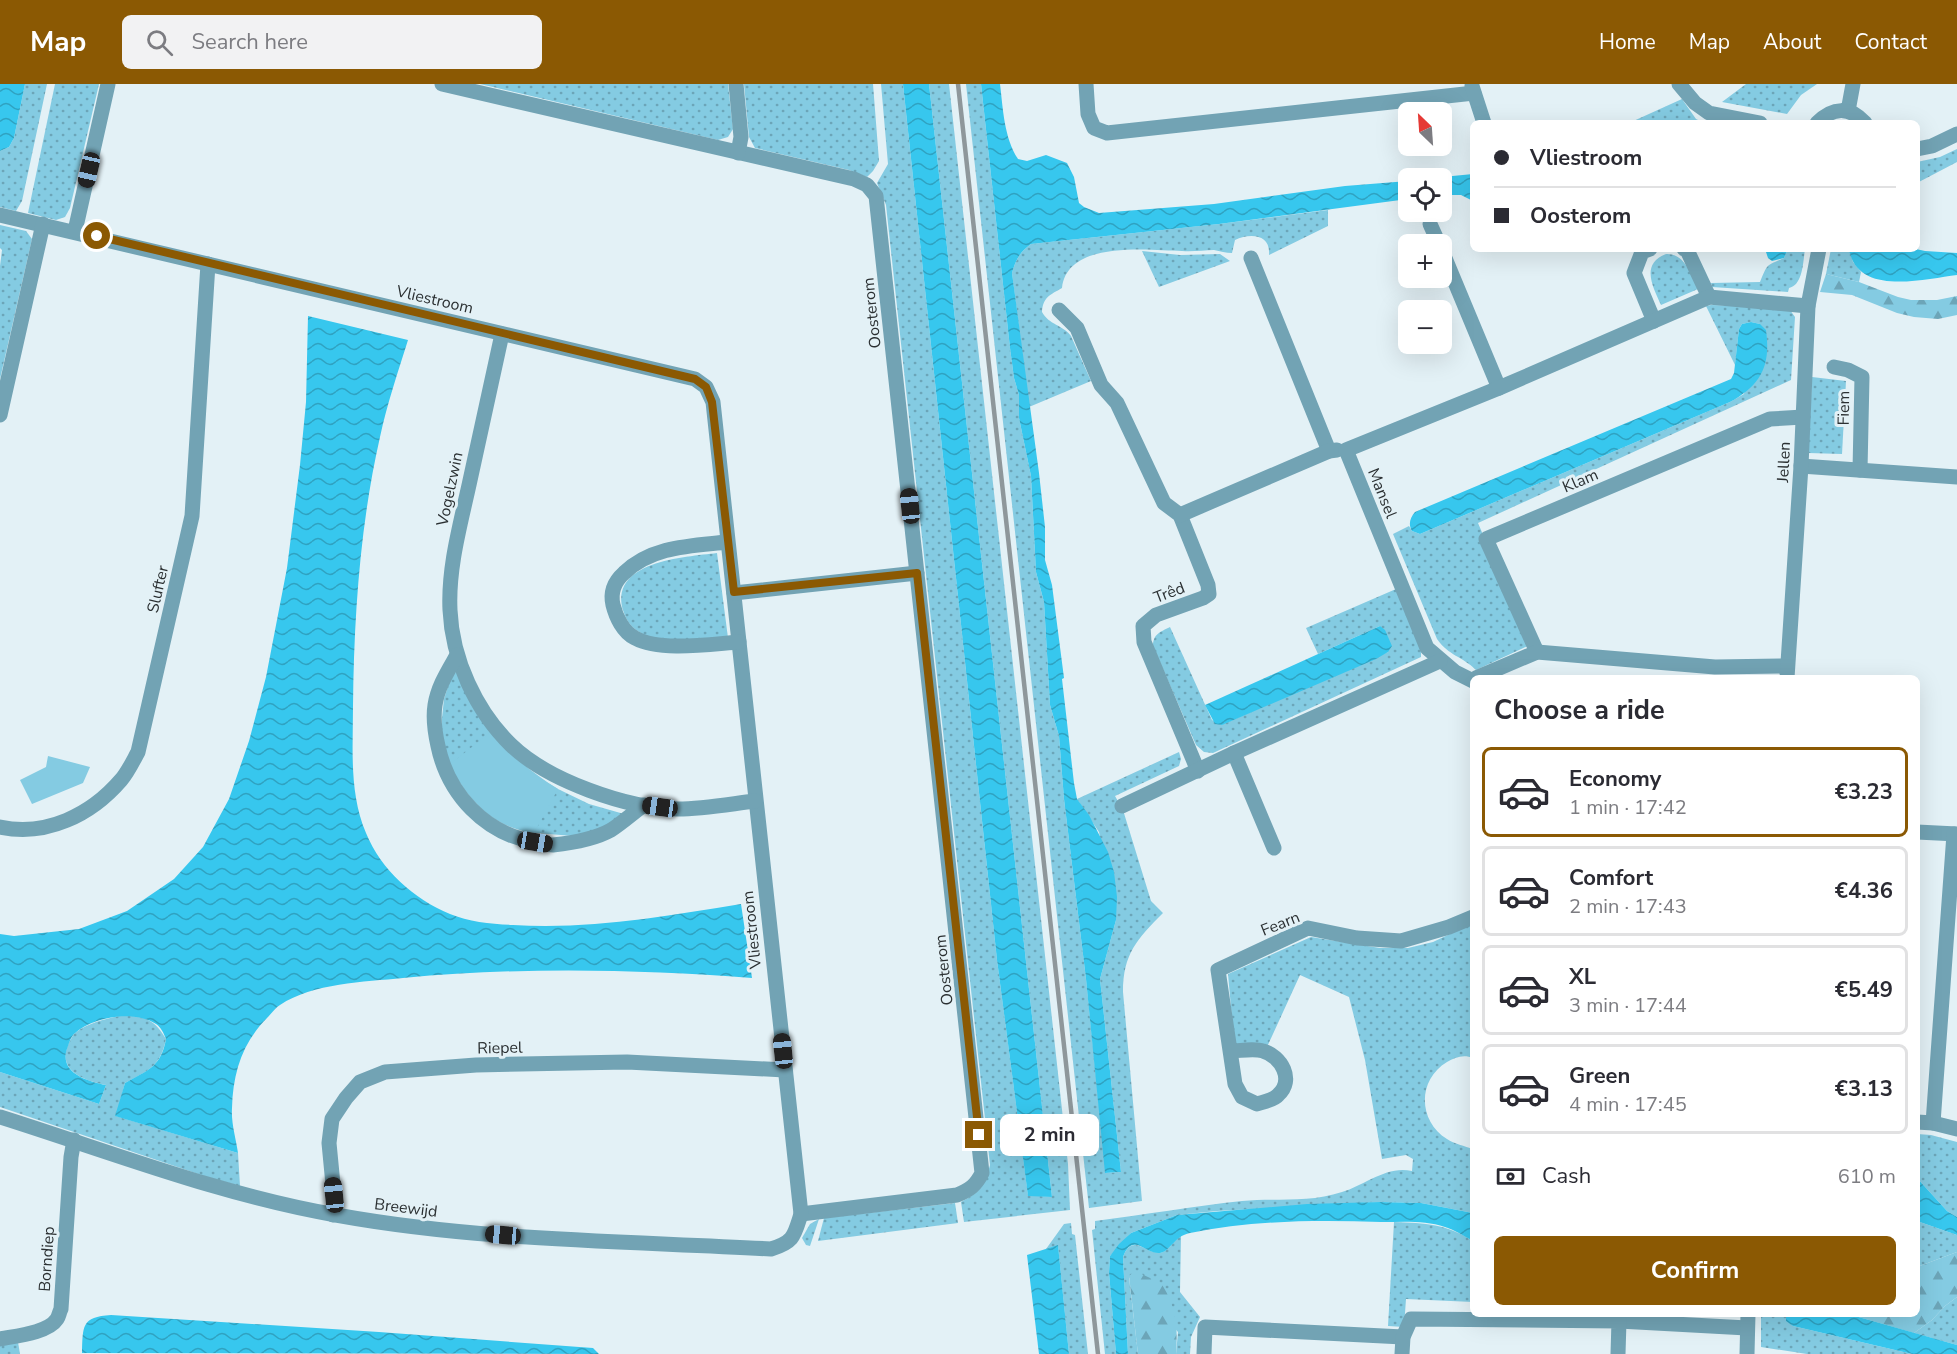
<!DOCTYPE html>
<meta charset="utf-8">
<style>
body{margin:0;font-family:"Nunito Sans",sans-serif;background:#f2f2f3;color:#2b2b33;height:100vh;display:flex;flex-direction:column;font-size:22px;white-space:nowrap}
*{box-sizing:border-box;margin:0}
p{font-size:20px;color:#7c7c81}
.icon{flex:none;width:33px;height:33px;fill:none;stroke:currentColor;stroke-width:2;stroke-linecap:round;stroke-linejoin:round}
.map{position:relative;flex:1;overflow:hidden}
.drawer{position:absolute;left:1470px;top:591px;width:450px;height:642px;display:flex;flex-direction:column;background:#fff;border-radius:9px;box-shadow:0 6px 24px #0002}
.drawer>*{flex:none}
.top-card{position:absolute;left:1470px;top:36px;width:450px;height:132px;border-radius:9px;box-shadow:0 6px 24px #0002;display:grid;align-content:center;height:132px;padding:0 24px;background:#fff}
.needle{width:39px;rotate:335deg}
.tools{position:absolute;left:1398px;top:18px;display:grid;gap:12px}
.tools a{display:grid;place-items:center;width:54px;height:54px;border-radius:9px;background:#fff;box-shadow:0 6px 24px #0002;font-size:30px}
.end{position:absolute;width:27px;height:27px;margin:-14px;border:8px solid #8b5903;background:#fff;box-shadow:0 0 0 3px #fff}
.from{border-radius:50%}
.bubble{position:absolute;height:42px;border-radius:9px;background:#fff;box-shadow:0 6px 24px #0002;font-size:20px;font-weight:700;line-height:42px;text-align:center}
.car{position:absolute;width:18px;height:36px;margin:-18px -9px;border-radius:8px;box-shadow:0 0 4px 2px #0007;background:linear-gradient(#222 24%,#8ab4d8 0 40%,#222 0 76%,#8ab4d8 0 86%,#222 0)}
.top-card b{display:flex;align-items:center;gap:21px;height:57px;font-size:22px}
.top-card b+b{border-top:2px solid #e1e1e2}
.top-card i{width:15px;height:15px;background:#2b2b33}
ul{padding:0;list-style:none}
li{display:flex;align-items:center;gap:18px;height:90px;margin:0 12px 9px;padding:0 12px;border:3px solid #e1e1e2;border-radius:9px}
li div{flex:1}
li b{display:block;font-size:22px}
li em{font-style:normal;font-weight:700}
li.current{border-color:#8b5903}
li>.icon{width:54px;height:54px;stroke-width:1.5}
h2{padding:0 24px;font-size:27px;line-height:72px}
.pay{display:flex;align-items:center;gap:15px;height:66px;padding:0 24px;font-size:22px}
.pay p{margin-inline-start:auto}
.primary-button{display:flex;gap:12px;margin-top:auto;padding:12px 24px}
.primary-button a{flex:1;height:69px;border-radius:9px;background:#8b5903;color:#fff;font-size:24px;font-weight:700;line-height:69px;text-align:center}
header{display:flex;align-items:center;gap:36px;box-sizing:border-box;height:84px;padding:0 30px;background:#8b5903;color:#fff}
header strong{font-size:28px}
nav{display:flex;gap:33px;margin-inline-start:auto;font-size:21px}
.search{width:420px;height:54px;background:#f2f2f3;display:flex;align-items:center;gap:15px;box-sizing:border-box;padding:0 21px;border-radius:9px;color:#7c7c81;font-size:22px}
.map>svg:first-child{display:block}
.grass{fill:url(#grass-dots)}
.forest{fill:url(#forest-firs)}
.park{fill:#84cbe2}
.water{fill:url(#water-waves)}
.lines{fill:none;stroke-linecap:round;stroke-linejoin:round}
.minor{stroke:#72a3b4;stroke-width:15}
.rail{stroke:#8e979b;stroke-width:4.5}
.route{stroke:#8b5903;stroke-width:8}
.labels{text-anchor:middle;stroke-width:6;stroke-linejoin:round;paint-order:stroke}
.street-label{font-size:16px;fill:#2b3032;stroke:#e3f1f6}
</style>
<header>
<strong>Map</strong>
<div class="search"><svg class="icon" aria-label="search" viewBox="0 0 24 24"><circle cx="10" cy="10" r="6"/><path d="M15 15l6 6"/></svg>Search here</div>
<nav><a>Home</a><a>Map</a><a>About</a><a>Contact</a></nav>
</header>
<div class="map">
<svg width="1957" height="1270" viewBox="0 0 1957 1270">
<defs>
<pattern id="grass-dots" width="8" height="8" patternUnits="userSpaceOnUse" patternTransform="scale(1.5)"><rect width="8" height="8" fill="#84cbe2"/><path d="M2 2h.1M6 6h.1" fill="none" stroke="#6ca5b8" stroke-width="1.8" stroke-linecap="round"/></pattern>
<pattern id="forest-firs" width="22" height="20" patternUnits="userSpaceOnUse" patternTransform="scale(1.5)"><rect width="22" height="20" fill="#84cbe2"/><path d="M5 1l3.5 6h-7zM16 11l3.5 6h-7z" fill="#6ca5b8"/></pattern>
<pattern id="water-waves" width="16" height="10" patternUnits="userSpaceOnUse" patternTransform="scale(1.5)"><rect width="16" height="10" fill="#37c7ee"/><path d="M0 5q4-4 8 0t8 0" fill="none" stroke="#2fa2c1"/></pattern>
</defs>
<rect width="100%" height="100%" fill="#e3f1f6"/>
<!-- grass -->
<g class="grass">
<polygon points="25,0 47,0 22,117 16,127 0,123 0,67 9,63 14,54"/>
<polygon points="55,0 99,0 70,124 65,133 56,136 28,129"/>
<polygon points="480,0 728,0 733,45 728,53 718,56"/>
<polygon points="744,0 873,0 879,77 873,87 867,93 849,86 755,64 749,53"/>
<path d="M881,0H903L997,876L1028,1111L1052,1113L929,0H949L1068,1080L1070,1126L964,1138L961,1118C981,1107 984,1103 990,1081L886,121L877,99L888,80Z"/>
<path d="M966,0H981L1010,264L1014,294L1019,311V334L1031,392L1036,488L1044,518L1050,621L1059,652L1064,715L1086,895L1106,1089L1121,1088L1100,895L1116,836L1099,748L1077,715L1179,668L1181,675L1179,682L1115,712L1123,726L1151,817L1163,829C1137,855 1123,870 1123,908L1142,1117L1089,1124Z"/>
<polygon points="1746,0 1817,0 1801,11 1787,30 1722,18"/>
<polygon points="1682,15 1696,35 1704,39 1629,39"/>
<polygon points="1957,65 1957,78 1917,99 1917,78 1940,73"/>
<path d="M1328,126V142L1269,171C1271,150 1250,149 1235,156L1232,169C1226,169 1220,167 1214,166C1204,166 1193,168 1182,167C1148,166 1067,156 1062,204C1050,211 1043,213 1042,228C1049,241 1063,241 1071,252L1091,297L1029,323L1012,189C1016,175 1020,168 1031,160L1219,140Z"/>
<polygon points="0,141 26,147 32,155 0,295 0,182 2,166 0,164"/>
<path d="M1788,165H1805C1803,178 1803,201 1789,204L1788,208L1712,203L1711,199L1760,198C1768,179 1766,182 1784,174Z"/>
<polygon points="1831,165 1849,165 1853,178 1861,188 1859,198 1826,190"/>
<polygon points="1142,167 1180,171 1220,170 1230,177 1159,203"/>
<path d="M1666,170C1685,169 1691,191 1698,205L1661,221C1653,203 1640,180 1666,170Z"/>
<path d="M1711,221L1781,223L1790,226L1795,233L1791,296L1478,439L1530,561L1476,586C1462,572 1449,572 1437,555L1393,450L1409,442L1412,447L1420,450L1730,318L1744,310L1760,240L1751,238L1742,240L1739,245L1735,281L1706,222Z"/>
<polygon points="1812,293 1846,297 1842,370 1808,369"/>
<path d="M717,469L728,554C710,555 669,558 654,554C640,550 629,544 624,529C606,477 685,473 717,469Z"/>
<path d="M1396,505L1421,566V573L1213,669L1204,668L1196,661L1153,562C1153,550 1160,548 1170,543L1212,636L1221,641L1388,568L1380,542L1318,570L1306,544Z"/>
<polygon points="458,584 508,667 533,690 558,705 589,720 624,730 602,744 573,752 524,748 449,681 442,651 442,634 444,615 449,599"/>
<path d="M1473,839V974C1464,970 1455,973 1447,978C1417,996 1418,1037 1447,1055C1454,1060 1465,1062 1473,1065V1129L1421,1119L1380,1118L1217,1127L1177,1131L1131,1149L1110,1172L1109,1189L1116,1270H1105L1092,1146L1095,1145V1137C1144,1131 1193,1122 1242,1117C1275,1114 1309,1119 1342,1108C1365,1101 1387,1081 1412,1087L1413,1075L1406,1071L1382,1075L1365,976L1349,913L1300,891L1267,963L1238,962L1234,957L1228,890L1311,853L1380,864H1408L1433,858Z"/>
<path d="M123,931C146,933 154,935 166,955C160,983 149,986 125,999L116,1032L238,1069L240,1102L207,1093L0,1023V988L99,1020L106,1001C85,997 57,987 68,961C70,957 72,952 75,949C89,938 107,935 123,931Z"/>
<polygon points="1917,1050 1931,1051 1957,1058 1957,1133 1947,1127 1917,1094"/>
<polygon points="955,1119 958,1139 818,1157 824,1134"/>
<polygon points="819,1135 810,1162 806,1161 802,1154 810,1140"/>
<polygon points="1917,1137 1957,1151 1957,1168 1917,1183"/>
<path d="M1394,1138C1426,1139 1446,1140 1473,1157V1218L1406,1215L1404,1243L1388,1242Z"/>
<polygon points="1071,1139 1072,1150 1075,1151 1088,1270 1069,1270 1058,1162 1046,1165 1064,1140"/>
<path d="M1181,1151L1180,1208L1200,1233L1191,1253L1190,1270H1176L1178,1248L1129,1193L1138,1270H1128L1123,1173C1133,1146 1148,1174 1163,1168C1171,1164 1174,1156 1181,1151Z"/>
<polygon points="1957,1213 1957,1261 1914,1249 1932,1236 1945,1222"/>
<polygon points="1761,1230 1786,1230 1793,1242 1912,1270 1807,1270 1761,1263"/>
<polygon points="18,1258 20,1270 0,1270 0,1261"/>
</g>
<!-- forest -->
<g class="forest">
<polygon points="1826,190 1859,198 1898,213 1911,216 1937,216 1957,212 1957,231 1938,235 1914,233 1897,229 1852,211 1820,208"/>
<polygon points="1957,1168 1957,1213 1945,1222 1932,1236 1914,1249 1848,1230 1917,1230 1917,1183"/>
<path d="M1135,1187L1163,1200C1176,1227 1178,1241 1176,1270H1138L1129,1192Z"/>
</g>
<!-- park -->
<g class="park">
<path d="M491,648C511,671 532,689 558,705L534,749C491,743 469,716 449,681Z"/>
<polygon points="48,672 90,683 83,699 32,720 20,696 46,683"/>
</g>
<!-- water -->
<g class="water">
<polygon points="0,0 25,0 14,54 9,63 0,67"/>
<polygon points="903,0 929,0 1052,1113 1028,1112 997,876"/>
<path d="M981,0H1000C1003,24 1004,54 1018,75L1027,77L1046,71L1067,79L1074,93L1079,119L1084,123L1099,129L1214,120L1345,102L1408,97V115L1219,140L1031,160C1020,168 1016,175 1012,189L1039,389L1045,443V476L1052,501L1064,594L1062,595L1074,699L1077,715L1089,731L1108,768L1114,788L1117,813L1116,836L1100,895L1121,1088L1105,1089L1086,895L1064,715L1059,652L1050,621L1044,518L1036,488L1031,392L1019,334V311L1014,294L1010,264Z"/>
<polygon points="1473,90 1473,117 1461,111 1442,111 1442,94 1432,94"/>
<polygon points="1765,165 1788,165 1784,174 1772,177 1768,174"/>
<path d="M1849,165H1916L1925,167L1957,169V191C1924,195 1857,213 1849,165Z"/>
<path d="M308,232L408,256C398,288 387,320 380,353C360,441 354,532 353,622C353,665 349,709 366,749C381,786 414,815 450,830C469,838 492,840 513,841C589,846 666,832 741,820L752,894C635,885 519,883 403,894C364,898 313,899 280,921C275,924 271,930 267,934C242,959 233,989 232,1024C231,1039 236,1055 238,1069L115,1032L125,999C148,986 161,983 166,955C164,950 161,943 156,940C135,926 93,932 74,950C71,953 69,959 68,962C57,988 86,997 106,1001L99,1020L0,988V850L14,852L79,845L127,827L174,795L203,763L229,715L249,657L266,593L287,484L300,381L306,318Z"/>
<path d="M1751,238L1760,240L1766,246C1771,282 1761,301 1730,318L1420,450L1412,447C1408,440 1410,434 1415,428L1731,295L1734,289L1739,245L1742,240Z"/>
<polygon points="1380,542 1385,546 1392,562 1388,568 1376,575 1222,641 1215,640 1205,621"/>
<polygon points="1917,1094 1947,1127 1957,1133 1957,1151 1917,1137"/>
<path d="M1380,1118L1421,1119L1473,1129V1157C1464,1152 1455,1146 1445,1143C1425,1136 1402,1138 1381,1138C1318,1136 1252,1136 1190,1149C1174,1152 1171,1167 1160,1169C1146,1171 1133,1147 1123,1173L1128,1270H1116L1109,1189L1110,1172L1119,1160L1131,1149L1177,1131L1307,1120Z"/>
<polygon points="1058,1161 1069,1270 1039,1270 1027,1171"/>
<polygon points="1786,1230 1848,1230 1957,1261 1957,1270 1912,1270 1793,1242 1786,1237"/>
<path d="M111,1231L379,1248L593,1264L599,1270L82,1269C83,1242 81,1233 111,1231Z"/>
</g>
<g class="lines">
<!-- minor -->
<g class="minor">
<path d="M442,0L854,95L867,101L876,112L982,1089C976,1101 970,1106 957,1111L801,1130"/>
<polyline points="736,0 741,53 738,69"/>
<polyline points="1086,0 1088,30 1094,44 1107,49 1474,9"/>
<polyline points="1679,0 1695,19 1709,29 1760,39"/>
<polyline points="1472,2 1484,39"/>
<polyline points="1848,27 1853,0"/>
<path d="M1817,39C1833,23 1849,22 1865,39"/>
<polyline points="1917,65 1932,62 1957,50"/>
<path d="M0,131L695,295L706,303L713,318L801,1130C794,1152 794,1158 771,1165C626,1157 479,1157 336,1131C221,1111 111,1068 0,1033"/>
<polyline points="1430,140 1439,160"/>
<polyline points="75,147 108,0"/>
<polyline points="1650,165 1642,168 1634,189 1654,237"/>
<polyline points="1684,165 1687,166 1709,213"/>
<polyline points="1442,167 1499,304"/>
<polyline points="1251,174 1329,367"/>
<polyline points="1059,226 1077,244 1101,301 1117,319 1164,419 1180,431 1208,501 1209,510 1203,514 1156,531 1143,542 1144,558 1198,687"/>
<path d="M502,250C491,300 480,350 469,401C460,442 448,484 450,526C452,575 476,627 511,661C547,696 627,725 678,725C703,725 730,720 755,717"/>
<polyline points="1834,283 1848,286 1862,293 1860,386"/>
<polyline points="0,331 43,140"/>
<polyline points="1801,382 1957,393"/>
<polyline points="1180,431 1329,367 1337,366"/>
<path d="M727,458C691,462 652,462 624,489C614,498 610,508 613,521C616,533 623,548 635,554C660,568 711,560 739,558"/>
<polyline points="734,509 917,489"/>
<polyline points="1537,568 1486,455 1770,335 1803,333"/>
<path d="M457,571C448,587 438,602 435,621C433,634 435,649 438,662C448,710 485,750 535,758C541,759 547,761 553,761C572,759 595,755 611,746C622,739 633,729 644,721"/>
<polyline points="1476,594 1537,568 1715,583 1787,582"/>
<polyline points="1787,594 1801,382 1808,222 1819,165"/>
<polyline points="1473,597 1455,588 1427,564 1346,366 1499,304 1709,213 1808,222"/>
<polyline points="1234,669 1274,764"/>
<polyline points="1122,722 1234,669 1440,577"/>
<path d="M0,743C46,753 91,731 121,696C128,688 133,677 138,668L192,432L208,180"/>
<polyline points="1917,748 1957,750"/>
<path d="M1230,967C1240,967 1254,964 1263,967C1281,972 1295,996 1278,1011C1274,1016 1263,1018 1257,1020L1242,1013L1235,1000L1218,886L1308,844L1357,854L1401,857L1449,843L1473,833"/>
<polyline points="1917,1038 1933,1039 1957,1045"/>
<polyline points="1933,1039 1954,750"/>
<polyline points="333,1131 334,1111 329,1059 332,1035 346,1014 360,998 385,988 476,981 627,978 785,986"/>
<polyline points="1619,1237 1747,1244"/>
<path d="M0,1255C15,1252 48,1249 57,1235C59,1232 59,1229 61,1225L71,1073L74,1056"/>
<polyline points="1204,1270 1205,1243 1403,1253"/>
<polyline points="1402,1270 1403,1253 1411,1235 1619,1237 1618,1270"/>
<polyline points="1747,1270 1748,1230"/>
</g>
<!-- rail -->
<polyline class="rail" points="958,0 1098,1270"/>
</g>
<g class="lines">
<!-- route -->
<polyline class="route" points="97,152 695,295 706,303 712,318 734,508 917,489 979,1051"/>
</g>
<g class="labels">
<!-- street labels -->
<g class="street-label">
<text transform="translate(435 215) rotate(13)" y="6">Vliestroom</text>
<text transform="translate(871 229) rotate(-96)" y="6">Oosterom</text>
<text transform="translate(1843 324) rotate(-89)" y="6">Fiem</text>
<text transform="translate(1783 378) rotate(-87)" y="6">Jellen</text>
<text transform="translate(1580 396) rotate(-23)" y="6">Klam</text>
<text transform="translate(449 405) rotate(-78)" y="6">Vogelzwin</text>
<text transform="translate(1383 409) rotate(68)" y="6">Mansel</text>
<text transform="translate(157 505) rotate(-77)" y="6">Slufter</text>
<text transform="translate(1169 508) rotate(-21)" y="6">Trêd</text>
<text transform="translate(1280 839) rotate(-22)" y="6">Fearn</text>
<text transform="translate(751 846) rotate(-96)" y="6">Vliestroom</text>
<text transform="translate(943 886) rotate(-96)" y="6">Oosterom</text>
<text transform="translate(500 963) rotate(-1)" y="6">Riepel</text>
<text transform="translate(406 1123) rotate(7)" y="6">Breewijd</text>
<text transform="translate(46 1175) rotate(-86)" y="6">Borndiep</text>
</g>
</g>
</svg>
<div class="tools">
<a><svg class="needle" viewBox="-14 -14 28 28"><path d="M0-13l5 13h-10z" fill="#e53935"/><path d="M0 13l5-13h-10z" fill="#7c7c81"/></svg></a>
<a><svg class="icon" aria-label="locate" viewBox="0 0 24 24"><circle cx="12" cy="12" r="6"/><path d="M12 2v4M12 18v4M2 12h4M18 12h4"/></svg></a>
<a>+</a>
<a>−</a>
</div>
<i class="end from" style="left:97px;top:152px"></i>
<i class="end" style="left:979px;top:1051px"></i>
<div class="bubble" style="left:1000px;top:1030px;width:99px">2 min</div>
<i class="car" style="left:89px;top:86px;rotate:193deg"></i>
<i class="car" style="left:910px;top:422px;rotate:354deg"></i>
<i class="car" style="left:660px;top:723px;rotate:278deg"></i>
<i class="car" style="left:535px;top:758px;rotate:99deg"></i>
<i class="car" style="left:783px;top:967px;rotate:354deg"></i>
<i class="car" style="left:334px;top:1111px;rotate:354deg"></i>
<i class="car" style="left:503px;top:1151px;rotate:275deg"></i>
<div class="top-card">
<b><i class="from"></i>Vliestroom</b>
<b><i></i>Oosterom</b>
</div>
<section class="drawer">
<h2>Choose a ride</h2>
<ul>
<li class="current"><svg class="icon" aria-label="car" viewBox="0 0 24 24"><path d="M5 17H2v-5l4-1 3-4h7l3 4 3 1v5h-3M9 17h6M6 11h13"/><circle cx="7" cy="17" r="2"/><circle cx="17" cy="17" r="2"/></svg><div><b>Economy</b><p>1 min · 17:42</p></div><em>€3.23</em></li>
<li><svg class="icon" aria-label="car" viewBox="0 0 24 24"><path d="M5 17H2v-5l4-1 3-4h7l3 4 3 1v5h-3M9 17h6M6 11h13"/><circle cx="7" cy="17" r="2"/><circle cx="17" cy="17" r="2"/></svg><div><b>Comfort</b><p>2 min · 17:43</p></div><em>€4.36</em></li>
<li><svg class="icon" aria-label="car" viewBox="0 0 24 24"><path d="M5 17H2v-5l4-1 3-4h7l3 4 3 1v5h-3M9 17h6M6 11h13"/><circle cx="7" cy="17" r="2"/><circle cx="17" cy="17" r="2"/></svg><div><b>XL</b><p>3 min · 17:44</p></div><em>€5.49</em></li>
<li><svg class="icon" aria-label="car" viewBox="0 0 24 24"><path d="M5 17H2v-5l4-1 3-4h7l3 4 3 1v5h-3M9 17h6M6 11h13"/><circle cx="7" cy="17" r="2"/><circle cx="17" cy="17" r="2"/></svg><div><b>Green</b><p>4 min · 17:45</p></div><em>€3.13</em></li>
</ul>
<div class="pay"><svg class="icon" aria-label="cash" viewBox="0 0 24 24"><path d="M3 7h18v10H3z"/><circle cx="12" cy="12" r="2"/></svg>Cash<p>610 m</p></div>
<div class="primary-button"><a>Confirm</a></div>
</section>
</div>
